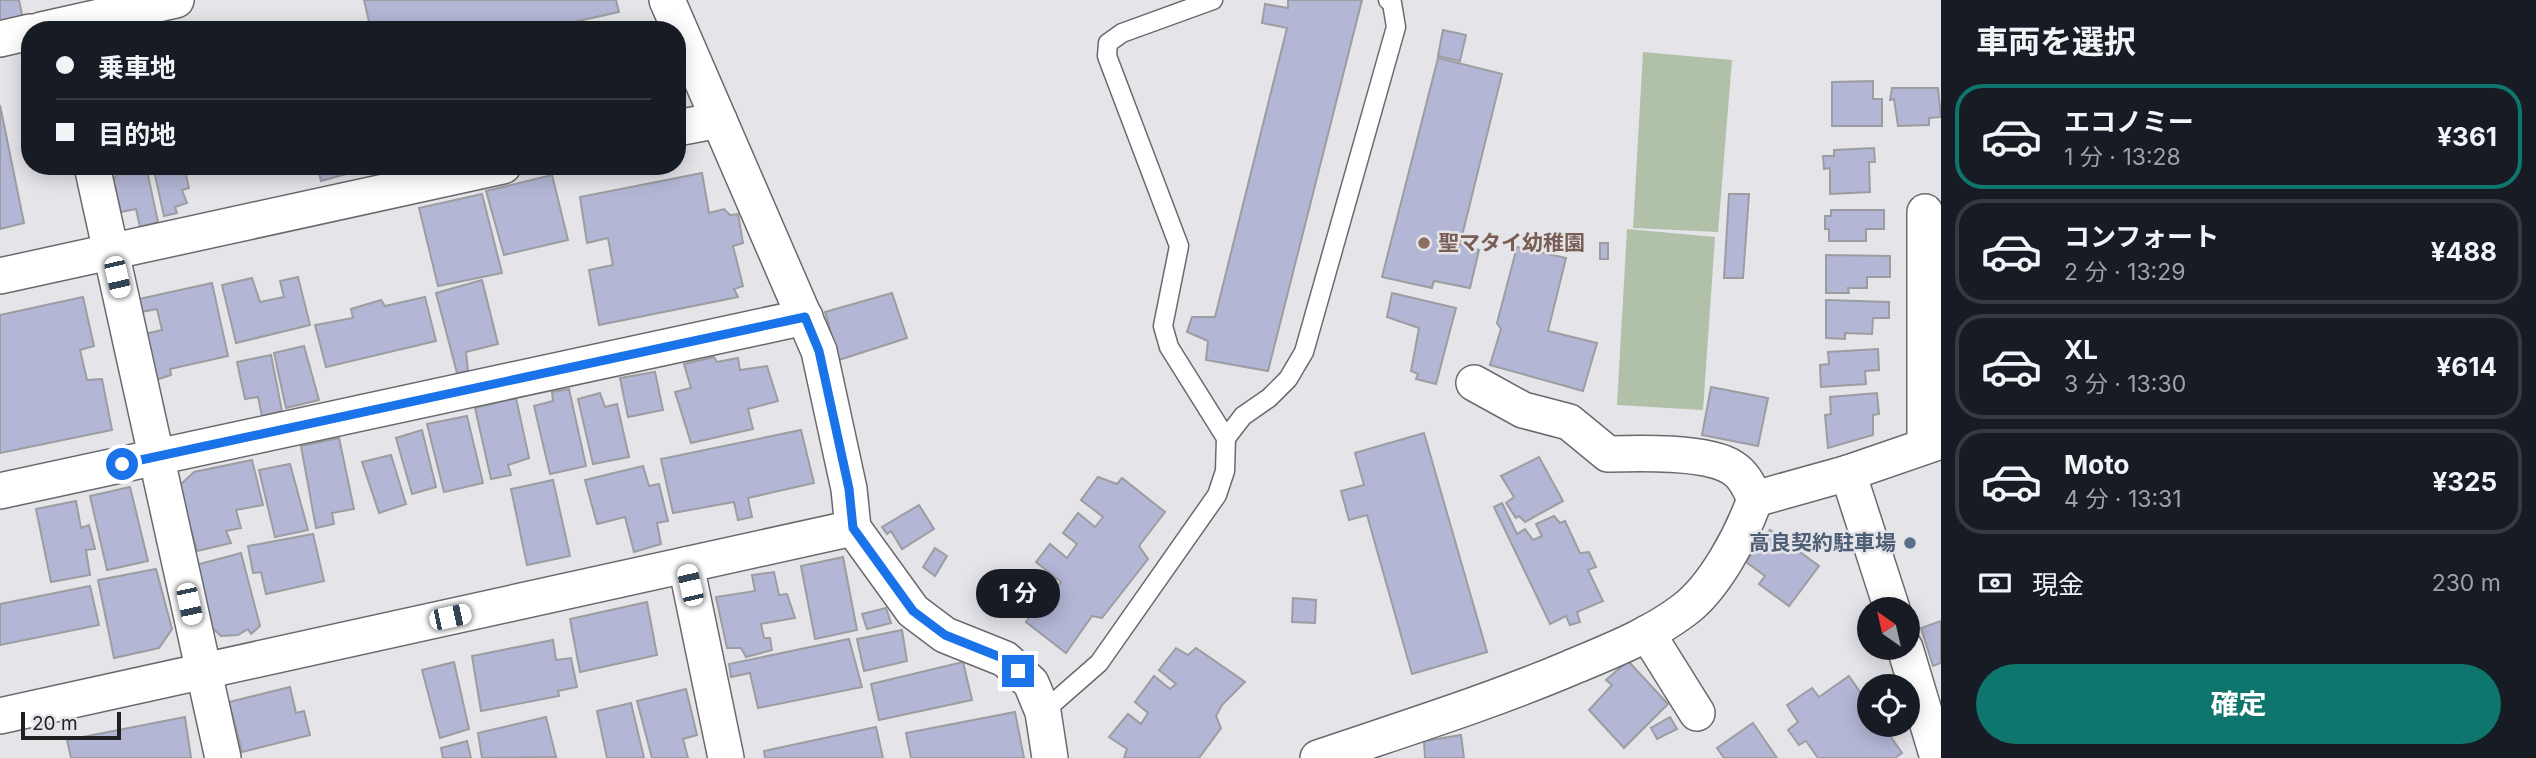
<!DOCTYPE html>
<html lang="ja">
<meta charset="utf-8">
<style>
body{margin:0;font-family:Inter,"Noto Sans JP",sans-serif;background:#242831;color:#f1f3f6;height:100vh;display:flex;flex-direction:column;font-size:26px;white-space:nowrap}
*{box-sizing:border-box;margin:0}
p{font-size:23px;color:#9ea1a6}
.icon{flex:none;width:38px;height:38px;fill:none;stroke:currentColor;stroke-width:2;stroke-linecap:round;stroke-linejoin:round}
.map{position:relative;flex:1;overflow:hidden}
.drawer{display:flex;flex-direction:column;background:#171b24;width:595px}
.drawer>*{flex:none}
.guide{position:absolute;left:21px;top:21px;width:665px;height:154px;border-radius:28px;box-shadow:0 4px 18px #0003;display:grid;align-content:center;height:154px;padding:0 35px;background:#171b24}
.needle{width:46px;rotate:326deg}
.buttons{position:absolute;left:1857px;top:597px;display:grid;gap:14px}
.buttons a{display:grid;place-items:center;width:63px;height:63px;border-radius:50%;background:#171b24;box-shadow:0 4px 18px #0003;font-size:35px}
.scale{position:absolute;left:21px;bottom:18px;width:100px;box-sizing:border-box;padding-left:7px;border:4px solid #202021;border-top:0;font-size:19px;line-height:24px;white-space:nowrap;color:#202021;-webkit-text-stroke:5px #e4e4e9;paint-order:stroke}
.end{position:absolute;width:32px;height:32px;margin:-16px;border:9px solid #1a73e8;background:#fff;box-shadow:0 0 0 4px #fff}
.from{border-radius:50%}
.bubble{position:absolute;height:49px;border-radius:24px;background:#171b24;box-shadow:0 4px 18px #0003;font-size:23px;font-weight:700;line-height:49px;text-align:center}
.car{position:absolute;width:21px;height:42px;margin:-21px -10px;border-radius:9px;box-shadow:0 0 5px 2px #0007;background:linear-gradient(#fff 24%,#345 0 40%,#fff 0 76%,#345 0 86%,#fff 0)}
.guide b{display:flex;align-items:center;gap:24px;height:66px;font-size:26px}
.guide b+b{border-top:2px solid #363941}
.guide i{width:18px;height:18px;background:#f1f3f6}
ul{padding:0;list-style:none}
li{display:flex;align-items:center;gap:21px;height:105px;margin:0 14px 10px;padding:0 21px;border:4px solid #363941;border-radius:28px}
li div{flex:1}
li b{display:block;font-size:26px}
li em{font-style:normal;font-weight:700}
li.on{border-color:#0f766e}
li>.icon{width:63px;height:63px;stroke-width:1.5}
h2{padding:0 35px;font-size:32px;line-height:84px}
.pay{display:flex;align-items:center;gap:18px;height:77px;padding:0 35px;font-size:26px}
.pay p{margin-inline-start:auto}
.cta{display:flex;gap:14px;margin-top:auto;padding:14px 35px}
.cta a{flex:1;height:80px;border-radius:42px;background:#0f766e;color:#fff;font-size:28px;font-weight:700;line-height:80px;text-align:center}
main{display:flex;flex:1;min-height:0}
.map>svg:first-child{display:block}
.green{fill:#b1c0a8}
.building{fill:#b3b6d5;stroke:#9c9da1;stroke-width:2}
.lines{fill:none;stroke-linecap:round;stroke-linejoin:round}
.lane-casing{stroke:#6a6a6e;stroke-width:21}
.street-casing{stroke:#6a6a6e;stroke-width:38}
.lane{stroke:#fff;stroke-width:18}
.street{stroke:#fff;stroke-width:35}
.route{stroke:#1a73e8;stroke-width:9}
.education-dot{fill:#8d6e63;stroke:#e4e4e9;stroke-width:2.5}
.service-dot{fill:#5c6f8a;stroke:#e4e4e9;stroke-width:2.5}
.labels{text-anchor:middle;stroke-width:5;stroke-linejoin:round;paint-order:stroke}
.education-label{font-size:21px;font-weight:bold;fill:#785e54;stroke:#e4e4e9;text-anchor:start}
.service-label{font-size:21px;font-weight:bold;fill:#4e5e75;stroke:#e4e4e9;text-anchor:end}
</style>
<main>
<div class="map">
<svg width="1941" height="758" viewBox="0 0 1941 758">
<rect width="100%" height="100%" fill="#e4e4e9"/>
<!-- green -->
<g class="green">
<polygon points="1643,52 1732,60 1718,232 1633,228"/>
<polygon points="1627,229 1715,237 1703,410 1617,405"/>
</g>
<!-- building -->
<g class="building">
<polygon points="0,0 19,0 23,19 0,25"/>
<polygon points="364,0 616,0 619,12 538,30 371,30"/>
<polygon points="1288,0 1362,0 1268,371 1206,360 1208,341 1187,332 1192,317 1215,317 1287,28 1262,23 1265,4 1288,8"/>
<polygon points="168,23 171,28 177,28 177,30 139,30"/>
<polygon points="1443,30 1466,35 1460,61 1438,56"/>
<polygon points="1438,58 1502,74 1460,244 1479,250 1470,288 1434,281 1432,288 1382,277"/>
<polygon points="1873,81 1873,99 1882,99 1882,126 1832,126 1832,82"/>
<polygon points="1892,88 1938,88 1941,117 1929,118 1929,125 1898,126 1894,99 1890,100"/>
<polygon points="0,105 24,223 0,229"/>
<polygon points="1874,148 1875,162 1869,162 1870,192 1830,194 1830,168 1824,169 1823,156 1834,156 1834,150"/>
<polygon points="146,166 158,222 140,227 136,209 121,212 113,180 121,170"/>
<polygon points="153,166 184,166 189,188 182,190 187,203 175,207 177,213 164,216"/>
<polygon points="317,166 355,166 344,168 346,174 321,181"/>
<polygon points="374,166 403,166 403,168 375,176"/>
<polygon points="702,173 709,213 724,209 730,215 738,214 743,243 733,246 743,286 734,289 738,297 599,325 589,270 613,265 608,238 587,243 580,197"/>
<polygon points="552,175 568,240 504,255 486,191"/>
<polygon points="482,194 502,273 438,286 419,208"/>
<polygon points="1729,194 1749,194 1743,278 1724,278"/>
<polygon points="1831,210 1884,210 1884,229 1866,229 1866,241 1829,241 1829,229 1825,229 1825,216 1831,216"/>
<rect x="1600" y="243" width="8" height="16"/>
<polygon points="1517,247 1566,258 1548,331 1597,343 1583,391 1490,365 1501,329 1497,323"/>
<polygon points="1826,255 1890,256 1890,277 1867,277 1867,288 1848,288 1849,293 1826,293"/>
<polygon points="298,277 310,325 236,343 222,285 252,278 260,302 284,297 280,281"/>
<polygon points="482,280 498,344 466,352 468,371 457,373 436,293"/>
<polygon points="212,283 228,356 170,369 171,375 156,380 145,334 162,330 157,309 141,312 139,299"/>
<polygon points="892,293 907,338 839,360 825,312"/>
<polygon points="1392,293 1456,308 1436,384 1416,379 1418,374 1411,371 1419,328 1387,317"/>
<polygon points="83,297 94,346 80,350 87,380 102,379 112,430 0,453 0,315"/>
<polygon points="425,297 436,341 326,367 315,325 353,318 351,309 381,300 385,306"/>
<polygon points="1826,300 1889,302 1889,318 1873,318 1872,334 1845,333 1845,339 1826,338"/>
<polygon points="304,346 319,400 286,408 274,353"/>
<polygon points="1878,349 1879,370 1865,371 1866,384 1821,387 1820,365 1829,364 1828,352"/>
<polygon points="271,355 282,411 262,416 258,397 245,399 237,362"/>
<polygon points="714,357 717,362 738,358 740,370 767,366 778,401 748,409 753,429 691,443 675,392 691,388 684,364"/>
<polygon points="655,372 663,410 628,417 620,378"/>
<polygon points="1711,387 1768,398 1758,446 1702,435"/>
<polygon points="569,389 586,466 550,474 534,406 553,401 552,392"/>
<polygon points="600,393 605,407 617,404 629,457 593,464 578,399"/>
<polygon points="1877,393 1879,414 1873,415 1873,435 1828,448 1825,415 1831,414 1830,397"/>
<polygon points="516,398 529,458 508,465 511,475 491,479 475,408"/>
<polygon points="467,416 483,483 444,492 427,424"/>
<polygon points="422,430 436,487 412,494 396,438"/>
<polygon points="801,430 814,483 748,498 752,517 738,520 734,502 673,513 661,459"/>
<polygon points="1424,433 1487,652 1412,674 1367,515 1349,520 1341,491 1364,485 1355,453"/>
<polygon points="339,438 354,509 332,513 334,524 316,528 301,446"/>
<polygon points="391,455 406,504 379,513 362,462"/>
<polygon points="1539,457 1563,501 1525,522 1519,516 1516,518 1506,503 1514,497 1501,476"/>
<polygon points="252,460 263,505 236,510 241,528 226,531 231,543 197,551 179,486 194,472"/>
<polygon points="290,464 308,530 275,537 259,470"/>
<polygon points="643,466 649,486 659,484 668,521 657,523 661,544 634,552 625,517 597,524 585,480"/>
<polygon points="1098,477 1117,484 1122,478 1165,512 1139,546 1148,559 1102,618 1092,616 1066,653 1026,622 1030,616 1011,600 1026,579 1049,597 1061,582 1036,562 1050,544 1067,558 1077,544 1063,533 1078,513 1095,527 1103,517 1081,500"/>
<polygon points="553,480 570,556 527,565 511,489"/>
<polygon points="130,487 148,561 107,570 90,496"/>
<polygon points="76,501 81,528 89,525 95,549 86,550 90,575 51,582 36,509"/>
<polygon points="1502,503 1517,534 1525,529 1533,540 1542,536 1536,524 1554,516 1560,523 1565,521 1580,553 1589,552 1596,567 1588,570 1603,601 1577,612 1580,622 1570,625 1566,616 1550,624 1494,507"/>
<polygon points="919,505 934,529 902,549 891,531 887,534 882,527"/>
<polygon points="1770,530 1819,566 1789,606 1759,584 1765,576 1746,562"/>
<polygon points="313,534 324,581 266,594 261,572 253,573 248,546"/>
<polygon points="935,548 947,556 935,576 923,567"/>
<polygon points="241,553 260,626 251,634 248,629 238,635 221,636 209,625 196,565"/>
<polygon points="843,557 857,630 815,639 801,566"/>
<polygon points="156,569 172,629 159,648 114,658 98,580"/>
<polygon points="774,572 779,595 787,594 795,618 761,624 764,638 770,638 772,650 746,657 741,648 727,648 716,597 755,591 752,575"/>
<polygon points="90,586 99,625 0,645 0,604"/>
<polygon points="1293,598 1316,600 1315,623 1292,622"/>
<polygon points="647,602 657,655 580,672 570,619"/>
<polygon points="886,608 891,623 867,629 862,614"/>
<polygon points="1941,621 1941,663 1933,666 1921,628"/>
<polygon points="902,630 907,661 864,671 857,639"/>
<polygon points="849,639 862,687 758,708 750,673 731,677 729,664"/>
<polygon points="553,640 556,660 571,658 577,687 558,691 559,696 481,711 472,656"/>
<polygon points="1176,648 1188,655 1196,648 1245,682 1222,705 1216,716 1221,728 1199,758 1124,758 1127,749 1109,737 1128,714 1141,724 1148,713 1135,702 1154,676 1170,689 1176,684 1159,670"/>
<polygon points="1628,661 1668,704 1624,748 1589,710 1612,685 1606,680"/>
<polygon points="454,662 469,729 440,738 422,670"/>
<polygon points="963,662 972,700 879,720 871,684"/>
<polygon points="1849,676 1869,705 1869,724 1882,724 1902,753 1895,758 1818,758 1806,741 1799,745 1788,730 1798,722 1787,705 1812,688 1819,697"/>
<polygon points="290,687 296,713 304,711 310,735 242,752 229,702"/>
<polygon points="686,689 697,735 683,739 688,758 652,758 637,701"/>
<polygon points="631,703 644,758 607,758 597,711"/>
<polygon points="1015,712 1024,758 911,758 906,733"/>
<polygon points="185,717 191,758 71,758 67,740"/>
<polygon points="546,717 556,757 482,758 478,733"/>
<polygon points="1670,717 1677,729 1657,739 1651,728"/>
<polygon points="1753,723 1777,758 1724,758 1717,748"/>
<polygon points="876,727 883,758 765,758 764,751"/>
<polygon points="1461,735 1464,758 1425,758 1424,741"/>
<polygon points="467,741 471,758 443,758 441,748"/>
</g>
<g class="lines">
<defs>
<g id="lane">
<polyline points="1226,438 1243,416 1269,398 1288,379 1304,352 1396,27 1392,3 1388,0"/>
<polyline points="1043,712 1099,663 1217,495 1225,471 1226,438 1169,347 1163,326 1179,246 1107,56 1108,43 1122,33 1213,0"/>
</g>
<g id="street">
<polyline points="667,0 819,351 849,489 853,528 913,611 945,635 1005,659 1031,683 1043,712 1050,758"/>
<polyline points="41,30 176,0"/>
<polyline points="0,39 30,32"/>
<polyline points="677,128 719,120"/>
<polyline points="92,166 223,758"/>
<polyline points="1925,212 1925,446"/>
<polyline points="0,276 503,166"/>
<polyline points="1848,473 1892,609"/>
<polyline points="0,491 805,317"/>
<polyline points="1755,499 1848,473 1941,441"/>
<polyline points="686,565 726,758"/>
<polyline points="1647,633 1697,713"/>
<polyline points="1905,648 1938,758"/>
<polyline points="0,716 853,528"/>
<path d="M1318,758C1403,729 1487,703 1570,668C1608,652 1650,636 1684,610C1715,587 1742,535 1755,499C1749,487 1745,476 1733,468C1708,451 1638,453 1608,454L1569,422L1523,410L1474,383"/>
</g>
</defs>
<!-- lane casing -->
<use href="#lane" class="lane-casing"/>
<!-- street casing -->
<use href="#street" class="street-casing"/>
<!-- lane -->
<use href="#lane" class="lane"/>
<!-- street -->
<use href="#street" class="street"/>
</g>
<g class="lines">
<!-- route -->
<polyline class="route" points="122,464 805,317 819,351 849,489 853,528 913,611 945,635 1005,659 1018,671"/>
</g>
<!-- markers -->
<circle class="education-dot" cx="1424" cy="243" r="7"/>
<circle class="service-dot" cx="1910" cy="543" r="7"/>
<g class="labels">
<!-- education labels -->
<g class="education-label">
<text x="1438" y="250">聖マタイ幼稚園</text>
</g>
<!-- service labels -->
<g class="service-label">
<text x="1896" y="550">高良契約駐車場</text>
</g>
</g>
</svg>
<div class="buttons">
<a><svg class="needle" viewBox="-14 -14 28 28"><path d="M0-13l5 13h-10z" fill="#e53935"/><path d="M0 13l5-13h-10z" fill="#9ea1a6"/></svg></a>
<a><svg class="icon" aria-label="locate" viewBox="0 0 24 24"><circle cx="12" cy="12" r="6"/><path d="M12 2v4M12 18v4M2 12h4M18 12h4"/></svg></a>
</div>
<div class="scale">20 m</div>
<i class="end from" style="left:122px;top:464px"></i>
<i class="end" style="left:1018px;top:671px"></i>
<div class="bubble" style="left:976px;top:569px;width:84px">1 分</div>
<i class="car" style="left:117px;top:277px;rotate:167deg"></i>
<i class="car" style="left:690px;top:585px;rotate:347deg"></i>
<i class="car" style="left:189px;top:604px;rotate:168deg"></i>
<i class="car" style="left:450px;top:617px;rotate:78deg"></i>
<div class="guide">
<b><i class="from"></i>乗車地</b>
<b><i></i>目的地</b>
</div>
</div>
<section class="drawer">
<h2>車両を選択</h2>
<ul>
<li class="on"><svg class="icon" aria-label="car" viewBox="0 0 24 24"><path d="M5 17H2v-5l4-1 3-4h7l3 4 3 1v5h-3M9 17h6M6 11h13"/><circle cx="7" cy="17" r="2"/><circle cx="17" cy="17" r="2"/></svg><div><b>エコノミー</b><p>1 分 · 13:28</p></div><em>¥361</em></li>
<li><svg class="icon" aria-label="car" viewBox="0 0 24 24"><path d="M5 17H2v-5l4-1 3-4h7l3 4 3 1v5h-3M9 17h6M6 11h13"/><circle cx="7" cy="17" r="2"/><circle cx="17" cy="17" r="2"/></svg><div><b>コンフォート</b><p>2 分 · 13:29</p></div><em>¥488</em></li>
<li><svg class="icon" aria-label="car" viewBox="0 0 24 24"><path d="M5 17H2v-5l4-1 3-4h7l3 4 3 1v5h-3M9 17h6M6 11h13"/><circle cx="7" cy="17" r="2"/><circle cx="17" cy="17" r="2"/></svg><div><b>XL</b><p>3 分 · 13:30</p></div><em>¥614</em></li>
<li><svg class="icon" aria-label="car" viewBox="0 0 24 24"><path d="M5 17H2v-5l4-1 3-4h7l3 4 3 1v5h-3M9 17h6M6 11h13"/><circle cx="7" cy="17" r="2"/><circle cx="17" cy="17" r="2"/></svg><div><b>Moto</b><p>4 分 · 13:31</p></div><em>¥325</em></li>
</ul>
<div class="pay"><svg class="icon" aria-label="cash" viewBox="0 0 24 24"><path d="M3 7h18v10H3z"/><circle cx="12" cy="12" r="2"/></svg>現金<p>230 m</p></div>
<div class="cta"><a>確定</a></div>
</section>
</main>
